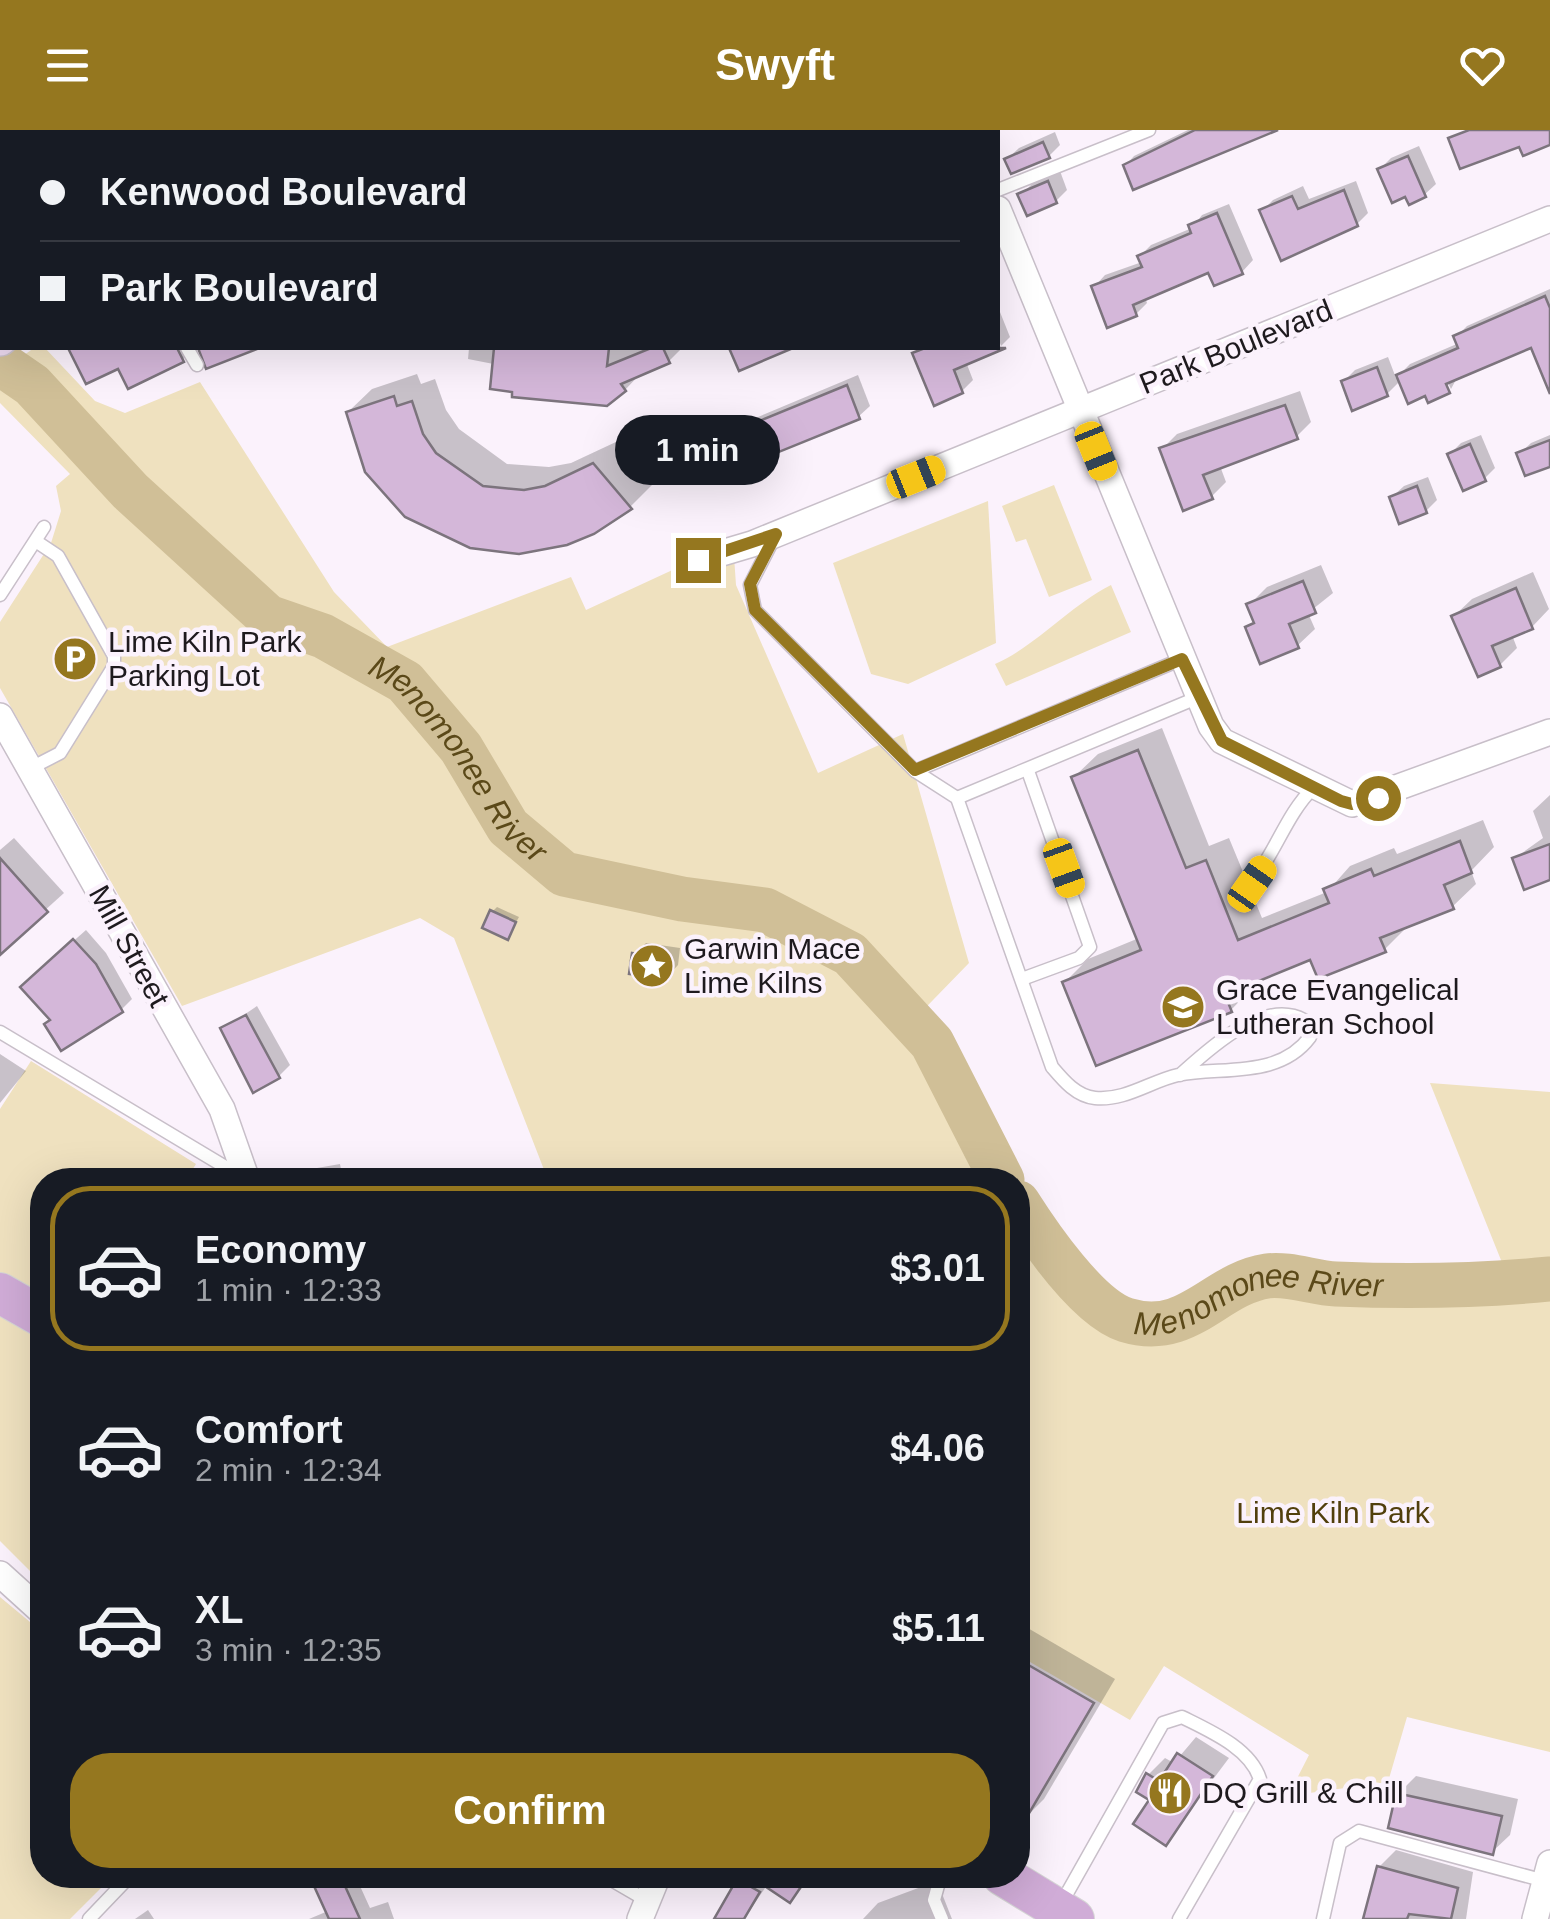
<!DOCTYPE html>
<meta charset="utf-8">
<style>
body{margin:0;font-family:Helvetica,sans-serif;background:#242831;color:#f1f3f6;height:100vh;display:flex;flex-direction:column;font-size:38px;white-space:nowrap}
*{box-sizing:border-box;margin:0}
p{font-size:32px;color:#9ea1a6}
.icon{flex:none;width:55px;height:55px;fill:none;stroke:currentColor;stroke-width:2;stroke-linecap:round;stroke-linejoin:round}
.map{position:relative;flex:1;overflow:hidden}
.side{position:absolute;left:30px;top:1038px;width:1000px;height:720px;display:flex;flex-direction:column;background:#171b24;border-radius:40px;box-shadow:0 10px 40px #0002}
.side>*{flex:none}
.guide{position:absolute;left:0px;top:0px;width:1000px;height:220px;box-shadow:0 10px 40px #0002;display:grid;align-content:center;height:220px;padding:0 40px;background:#171b24}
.end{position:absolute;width:45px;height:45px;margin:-22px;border:12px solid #95771f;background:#fff;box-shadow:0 0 0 5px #fff}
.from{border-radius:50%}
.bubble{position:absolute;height:70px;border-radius:35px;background:#171b24;box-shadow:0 10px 40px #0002;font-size:32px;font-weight:700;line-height:70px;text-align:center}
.car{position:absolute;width:30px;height:60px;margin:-30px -15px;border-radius:12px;box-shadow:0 0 8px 2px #0007;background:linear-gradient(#f5c518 24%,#345 0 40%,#f5c518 0 76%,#345 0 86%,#f5c518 0)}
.guide b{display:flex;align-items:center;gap:35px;height:95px;font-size:38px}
.guide b+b{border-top:2px solid #363941}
.guide i{width:25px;height:25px;background:#f1f3f6}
ul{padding:18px 0 0;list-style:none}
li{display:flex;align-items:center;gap:30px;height:165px;margin:0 20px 15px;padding:0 20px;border:5px solid transparent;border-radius:40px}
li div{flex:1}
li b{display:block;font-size:38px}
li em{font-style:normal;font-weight:700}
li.on{border-color:#95771f}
li>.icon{width:90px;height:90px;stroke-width:1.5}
.button{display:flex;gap:20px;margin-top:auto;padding:20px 40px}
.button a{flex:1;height:115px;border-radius:40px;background:#95771f;color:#fff;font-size:40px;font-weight:700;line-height:115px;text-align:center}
header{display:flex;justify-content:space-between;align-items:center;height:130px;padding:0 40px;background:#95771f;color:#fff;font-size:45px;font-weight:700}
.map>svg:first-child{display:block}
.green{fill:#efe1bf}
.shadow{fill:#0003}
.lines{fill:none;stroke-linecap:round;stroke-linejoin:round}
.river{stroke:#d0bf97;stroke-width:45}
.building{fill:#d4b7d9;stroke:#7c747d;stroke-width:2.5}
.service-casing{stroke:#c8bfc9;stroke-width:15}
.minor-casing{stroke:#c8bfc9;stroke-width:28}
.secondary-casing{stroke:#c8bfc9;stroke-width:38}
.primary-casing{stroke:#d6d6d6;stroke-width:42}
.service{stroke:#fff;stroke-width:12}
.minor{stroke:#fff;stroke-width:25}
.secondary{stroke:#e7d5eb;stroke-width:35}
.primary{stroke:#d0acd7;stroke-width:40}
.route{stroke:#95771f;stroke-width:12}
.labels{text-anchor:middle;stroke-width:9;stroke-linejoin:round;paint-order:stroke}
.street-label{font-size:30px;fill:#1e1a1e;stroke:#fbf2fc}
.poi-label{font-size:30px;fill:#1e1a1e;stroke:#fbf2fc;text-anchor:start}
.park-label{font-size:30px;fill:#513f0c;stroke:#fbf2fc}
.water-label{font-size:32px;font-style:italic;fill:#5b4919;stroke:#fbf2fc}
</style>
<header><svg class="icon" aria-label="menu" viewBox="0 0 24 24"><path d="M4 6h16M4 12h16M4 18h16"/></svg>Swyft<svg class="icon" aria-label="heart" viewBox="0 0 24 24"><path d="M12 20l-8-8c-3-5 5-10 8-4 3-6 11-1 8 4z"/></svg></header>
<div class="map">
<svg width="1550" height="1789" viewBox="0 0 1550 1789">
<rect width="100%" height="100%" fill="#fbf2fc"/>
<!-- green -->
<g class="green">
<polygon points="34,218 45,218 95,271 125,283 200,252 334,462 387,517 571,447 586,480 733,412 736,455 818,643 903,604 969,833 899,905 934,941 989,1050 548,1050 454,808 420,788 182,876 0,558 0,492 51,413 61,381 56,356 70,344 0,273 0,242"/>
<polygon points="1054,355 1092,450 1049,467 1026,409 1016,412 1002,376"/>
<polygon points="988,371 996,513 908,554 871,544 833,433"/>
<path d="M1111,455L1131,502L1006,556L995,534C1039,514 1068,477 1111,455Z"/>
<polygon points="31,931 196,1034 186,1050 42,1050 42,1453 0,1411 0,979"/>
<path d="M1430,953L1550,962V1622L1407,1587L1388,1652L1288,1666L1309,1625L1164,1536L1130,1590L1018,1525V1097C1051,1154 1113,1236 1189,1201C1217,1188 1239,1166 1271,1161C1314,1154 1358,1173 1400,1174C1438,1175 1477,1168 1515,1165Z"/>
<polygon points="0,1467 42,1502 42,1745 114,1745 70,1789 0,1789"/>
</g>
<!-- shadow -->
<g class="shadow">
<polygon points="33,0 150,0 151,2 34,2"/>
<polygon points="298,0 378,0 379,2 299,2"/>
<polygon points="682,0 708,0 710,2 676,2"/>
<polygon points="731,0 760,0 761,2 725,2"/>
<polygon points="790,0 833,0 834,2 791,2"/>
<polygon points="870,0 933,0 934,2 872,2"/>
<polygon points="1188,0 1259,0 1126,35 1134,26"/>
<polygon points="1055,2 1060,15 1049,26 1007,29 1019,18"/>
<polygon points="1419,16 1436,54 1424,65 1380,39 1391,28"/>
<polygon points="1060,41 1067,60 1056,71 1022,64 1034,52"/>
<polygon points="1356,51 1368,83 1357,94 1262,81 1273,70 1303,56 1309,69"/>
<polygon points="1229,74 1253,130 1242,142 1210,140 1145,167 1147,173 1136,184 1094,157 1105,145 1142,132 1140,126 1151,115 1192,98 1202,85"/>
<polygon points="1550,159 1550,233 1532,215 1458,246 1451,259 1443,242 1448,261 1427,263 1401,250 1387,264 1344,251 1355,240 1388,227 1396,248 1410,234 1459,213 1456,207 1467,196"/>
<polygon points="998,177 1010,207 1001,216 998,207"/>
<polygon points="1001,216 966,232 973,250 962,261 915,223 921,218"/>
<polygon points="71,218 194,218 182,230 119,235 87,251"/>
<polygon points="469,218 682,218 669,231 642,242 625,260 468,229"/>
<polygon points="417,244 421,254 435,249 446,280 459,299 507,334 549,337 571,333 618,311 653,354 630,377 566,412 348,282 372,259"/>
<polygon points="858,245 870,276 858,287 752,322 692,321 703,310"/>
<polygon points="1300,261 1311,292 1296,307 1220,336 1226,352 1211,367 1162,319 1177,304"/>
<polygon points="1481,305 1495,338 1484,349 1450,324 1461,313"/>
<polygon points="1550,305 1550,333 1519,324 1531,313"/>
<polygon points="1428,347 1437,370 1426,381 1392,367 1404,356"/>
<polygon points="1321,435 1333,463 1308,483 1315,499 1297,516 1248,498 1256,490 1249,475 1267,457"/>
<polygon points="1533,442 1549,479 1532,497 1512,505 1517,518 1500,535 1454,486 1472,469"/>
<polygon points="1162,598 1209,716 1229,708 1262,788 1327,762 1350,736 1394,718 1397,724 1483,690 1494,717 1471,741 1476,754 1452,777 1408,796 1384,820 1312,827 1252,851 1254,856 1231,880 1065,852 1088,829 1139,808 1074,647 1098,624"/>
<polygon points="1550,665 1550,747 1515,728 1543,708 1533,681"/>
<polygon points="14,708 64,763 0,821 0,720"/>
<polygon points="497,777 519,787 507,808 492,782"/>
<polygon points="86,800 106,823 132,869 121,880 34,846"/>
<polygon points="646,813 680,818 678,835 667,847 634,824"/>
<polygon points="257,876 290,935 279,946 223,899"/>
<polygon points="0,924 26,941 0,973"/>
<polygon points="340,1034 343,1050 286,1050 294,1042"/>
<polygon points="1026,1497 1115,1549 1044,1669 1021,1692 1018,1505"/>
<polygon points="1196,1607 1229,1628 1166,1712 1148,1645 1165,1628 1174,1633"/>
<polygon points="1416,1646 1518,1669 1510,1705 1492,1722 1398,1664"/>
<polygon points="1396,1720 1473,1742 1466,1789 1366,1789 1379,1737"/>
<polygon points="315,1745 355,1745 370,1778 388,1772 394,1789 309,1789 328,1781"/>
<polygon points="745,1745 810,1745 790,1770 767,1755 744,1789 729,1789"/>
<polygon points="937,1751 952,1789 863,1789 878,1773"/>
<polygon points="148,1780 154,1789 135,1789"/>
</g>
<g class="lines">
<!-- river -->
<g class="river">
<path id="s1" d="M0,233L32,255L130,361L268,487L323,506L405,552L461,618L508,697L564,744L682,769L765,780L850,824L932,913L1002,1050"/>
<path id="s2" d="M1018,1073C1039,1106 1088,1178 1126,1190C1189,1209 1214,1154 1267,1146C1289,1143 1314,1153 1336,1154C1408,1157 1478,1156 1550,1149"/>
</g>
</g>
<!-- building -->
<g class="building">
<polygon points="1195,0 1278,0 1133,60 1123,35"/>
<polygon points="1469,0 1550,0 1550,15 1523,26 1519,17 1460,39 1448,8"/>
<polygon points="1043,12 1050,28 1011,44 1004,29"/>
<polygon points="1408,26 1426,67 1409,75 1405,67 1392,73 1377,39"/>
<polygon points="1048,51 1057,73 1027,86 1017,64"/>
<polygon points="1344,60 1358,96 1281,131 1259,80 1292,66 1298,79"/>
<polygon points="1217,83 1243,144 1214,156 1208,143 1133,175 1137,186 1107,198 1091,156 1142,137 1137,126 1191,103 1188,95"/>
<polygon points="1545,166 1550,178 1550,264 1531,218 1446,254 1450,263 1428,273 1425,266 1408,274 1396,245 1458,218 1453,206"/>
<polygon points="68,218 177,218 184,232 128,259 118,239 86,254"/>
<polygon points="198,218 256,218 257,219 206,239"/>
<polygon points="494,218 609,218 607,236 651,218 663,218 670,233 621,254 626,261 607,276 512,267 512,262 490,259"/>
<polygon points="729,218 793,218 739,241"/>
<polygon points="925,218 1006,218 954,240 963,263 934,276 912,223"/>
<polygon points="1377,237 1388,266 1352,281 1341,251"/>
<polygon points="847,255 860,289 754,332 750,325 700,347 689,320"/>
<polygon points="394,266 397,276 412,271 423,304 436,323 483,356 524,360 545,356 593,333 632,379 594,404 567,415 519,424 470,418 405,387 365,342 346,282"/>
<polygon points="1285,275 1298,309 1203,345 1213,369 1183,381 1159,318"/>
<polygon points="1550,310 1550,337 1525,346 1516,323"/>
<polygon points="1470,314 1486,351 1463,361 1447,324"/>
<polygon points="1417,356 1427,383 1399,394 1389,367"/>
<polygon points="1303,451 1316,483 1289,494 1299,518 1260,534 1245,497 1254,493 1246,474"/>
<polygon points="1516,458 1533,499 1492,516 1501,537 1478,547 1451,486"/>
<polygon points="1138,620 1186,738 1206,730 1238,810 1329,773 1323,759 1371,739 1374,746 1460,711 1472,743 1444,755 1454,779 1380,808 1386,822 1318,849 1310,830 1225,865 1232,882 1096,936 1062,852 1141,820 1071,647"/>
<polygon points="1550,714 1550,750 1524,760 1512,728"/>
<polygon points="0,728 48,782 0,825"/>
<polygon points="490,780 516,792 508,810 482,798"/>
<polygon points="73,809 96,834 123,882 61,921 44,894 50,890 20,857"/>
<polygon points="632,823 670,828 668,849 629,844"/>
<polygon points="246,885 280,948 253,963 220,898"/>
<polygon points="1018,1529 1094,1573 1018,1702"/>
<polygon points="1177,1623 1213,1646 1166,1716 1133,1694 1149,1670 1136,1662 1146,1643 1159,1651"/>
<polygon points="1396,1663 1502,1686 1493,1725 1388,1698"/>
<polygon points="1377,1736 1458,1758 1451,1789 1409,1784 1407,1789 1363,1789"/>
<polygon points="309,1745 340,1745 360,1789 329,1789"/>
<polygon points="748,1745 809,1745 790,1773"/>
<polygon points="737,1749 760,1762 744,1789 714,1789"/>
</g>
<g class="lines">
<defs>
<g id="service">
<polyline points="281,0 281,2"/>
<polyline points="387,0 388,2"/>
<polyline points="998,60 1149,0"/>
<polyline points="187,218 197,235"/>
<polyline points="775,406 750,455 755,480 915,641 1182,529"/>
<polyline points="0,465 44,397"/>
<polyline points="29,639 60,623 114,536 114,526 58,426 37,412"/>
<path d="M915,641L957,668L1052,937C1063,950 1076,966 1095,968C1125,971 1151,951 1178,945C1221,936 1279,949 1310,907L1304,890C1263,868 1210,918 1180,945"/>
<polyline points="957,668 1199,567"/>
<path d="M1237,766C1273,736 1281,690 1313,658"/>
<polyline points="1022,849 1079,828 1090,817 1028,641"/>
<polyline points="0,902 242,1047"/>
<polyline points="603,1745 646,1770"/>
<polyline points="941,1745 934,1770 942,1789"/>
<path d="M1061,1774L1163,1593L1182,1587C1210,1601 1250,1618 1260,1649L1179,1789"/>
<polyline points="89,1789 131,1745"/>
<polyline points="1323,1789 1340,1713 1359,1701 1545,1751"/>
</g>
<g id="minor">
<polyline points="138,0 139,2"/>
<polyline points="966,0 967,2"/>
<polyline points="998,79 1211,596 1222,611 1352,674 1550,602"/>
<polyline points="698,430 752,414 1550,89"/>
<polyline points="0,586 222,979 247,1050"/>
<polyline points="0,1444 42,1482"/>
<polyline points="640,1789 658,1745"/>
<polyline points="1535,1789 1550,1733"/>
</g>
<g id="secondary">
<polyline points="570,2 578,0"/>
<polyline points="0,208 2,206"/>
</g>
<g id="primary">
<polyline points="0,1163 42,1187"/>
<polyline points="1002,1745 1074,1789"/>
</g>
</defs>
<!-- service casing -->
<use href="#service" class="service-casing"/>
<!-- minor casing -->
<use href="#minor" class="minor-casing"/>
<!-- secondary casing -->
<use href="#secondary" class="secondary-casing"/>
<!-- primary casing -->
<use href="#primary" class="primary-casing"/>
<!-- service -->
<use href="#service" class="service"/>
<!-- minor -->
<use href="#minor" class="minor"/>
<!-- secondary -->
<use href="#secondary" class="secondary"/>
<!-- primary -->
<use href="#primary" class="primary"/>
</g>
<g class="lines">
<!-- route -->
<polyline class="route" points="698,430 776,404 750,454 755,480 915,640 1182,529 1222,611 1341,671 1352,674 1378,668"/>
</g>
<!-- icons -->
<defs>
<symbol id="parking-disc" viewBox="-11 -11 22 22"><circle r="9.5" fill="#95771f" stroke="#fbf2fc"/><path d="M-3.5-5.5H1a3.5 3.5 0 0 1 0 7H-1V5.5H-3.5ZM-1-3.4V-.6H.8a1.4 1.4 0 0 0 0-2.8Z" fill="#fff"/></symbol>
<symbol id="sight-disc" viewBox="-11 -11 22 22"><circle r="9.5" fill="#95771f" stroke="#fbf2fc"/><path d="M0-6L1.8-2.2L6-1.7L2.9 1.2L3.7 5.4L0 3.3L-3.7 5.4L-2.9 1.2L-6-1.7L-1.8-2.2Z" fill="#fff"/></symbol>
<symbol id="school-disc" viewBox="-11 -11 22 22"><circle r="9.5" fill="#95771f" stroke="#fbf2fc"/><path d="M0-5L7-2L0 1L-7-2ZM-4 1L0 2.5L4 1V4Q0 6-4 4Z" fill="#fff"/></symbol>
<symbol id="restaurant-disc" viewBox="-11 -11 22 22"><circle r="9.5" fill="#95771f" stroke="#fbf2fc"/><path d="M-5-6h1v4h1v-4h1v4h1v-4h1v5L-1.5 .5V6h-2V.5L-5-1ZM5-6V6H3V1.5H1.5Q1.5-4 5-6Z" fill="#fff"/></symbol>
</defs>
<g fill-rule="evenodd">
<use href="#parking-disc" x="50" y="504" width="50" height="50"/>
<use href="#sight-disc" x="627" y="811" width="50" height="50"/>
<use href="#school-disc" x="1158" y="852" width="50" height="50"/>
<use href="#restaurant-disc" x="1145" y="1638" width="50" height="50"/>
</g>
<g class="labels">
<!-- street labels -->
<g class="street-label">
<text transform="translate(1236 217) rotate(-22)" y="10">Park Boulevard</text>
<text transform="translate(129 816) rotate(61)" y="10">Mill Street</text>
</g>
<!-- poi labels -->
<g class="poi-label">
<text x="108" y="522">Lime Kiln Park<tspan x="108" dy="34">Parking Lot</tspan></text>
<text x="684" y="829">Garwin Mace<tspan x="684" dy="34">Lime Kilns</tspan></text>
<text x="1216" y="870">Grace Evangelical<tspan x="1216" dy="34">Lutheran School</tspan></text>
<text x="1202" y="1673">DQ Grill &amp; Chill</text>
</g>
<!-- park labels -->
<g class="park-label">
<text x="1333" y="1393">Lime Kiln Park</text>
</g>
<!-- water labels -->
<g class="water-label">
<text dy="11" stroke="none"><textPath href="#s1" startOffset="615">Menomonee River</textPath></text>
<text dy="11" stroke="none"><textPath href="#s2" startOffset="300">Menomonee River</textPath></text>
</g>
</g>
</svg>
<i class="end from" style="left:1378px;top:668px"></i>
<i class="end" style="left:698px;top:430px"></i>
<div class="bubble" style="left:615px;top:285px;width:165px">1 min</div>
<i class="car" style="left:1096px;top:321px;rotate:158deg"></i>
<i class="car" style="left:916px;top:347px;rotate:68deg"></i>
<i class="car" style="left:1064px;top:738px;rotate:160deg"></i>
<i class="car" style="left:1252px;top:754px;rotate:35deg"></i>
<div class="guide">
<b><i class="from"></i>Kenwood Boulevard</b>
<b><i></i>Park Boulevard</b>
</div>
<section class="side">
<ul>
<li class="on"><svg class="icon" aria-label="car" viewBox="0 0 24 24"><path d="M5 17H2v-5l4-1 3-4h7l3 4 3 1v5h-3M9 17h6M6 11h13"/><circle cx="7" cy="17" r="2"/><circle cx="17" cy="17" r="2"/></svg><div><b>Economy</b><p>1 min · 12:33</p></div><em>$3.01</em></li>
<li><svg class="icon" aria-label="car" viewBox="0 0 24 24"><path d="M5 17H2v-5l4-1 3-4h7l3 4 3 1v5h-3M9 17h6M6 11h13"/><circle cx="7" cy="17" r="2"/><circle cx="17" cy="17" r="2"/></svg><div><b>Comfort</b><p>2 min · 12:34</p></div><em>$4.06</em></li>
<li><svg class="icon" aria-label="car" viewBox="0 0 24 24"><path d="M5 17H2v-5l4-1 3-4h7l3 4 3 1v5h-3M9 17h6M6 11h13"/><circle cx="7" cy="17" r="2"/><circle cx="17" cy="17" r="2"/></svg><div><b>XL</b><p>3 min · 12:35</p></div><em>$5.11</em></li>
</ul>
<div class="button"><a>Confirm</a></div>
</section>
</div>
